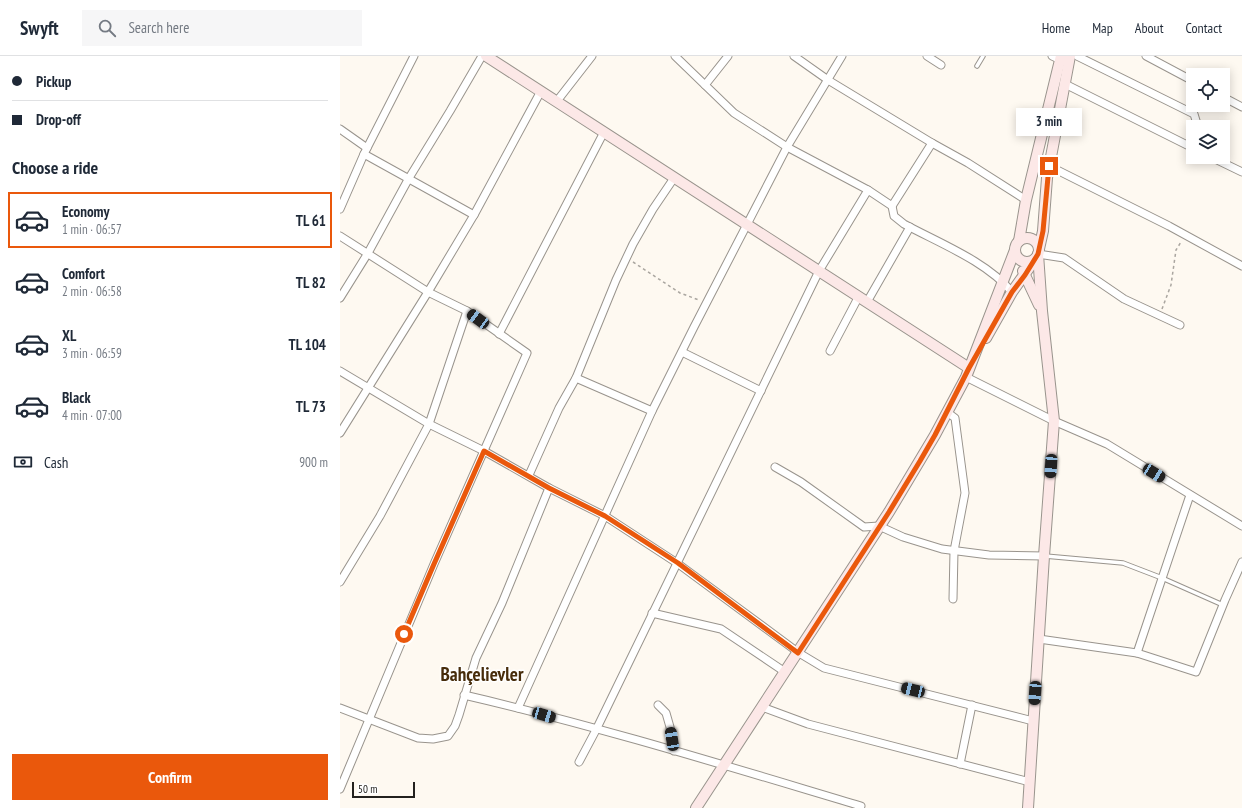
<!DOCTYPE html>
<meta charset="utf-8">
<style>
body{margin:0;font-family:"PT Sans Narrow",sans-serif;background:#f6f6f7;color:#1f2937;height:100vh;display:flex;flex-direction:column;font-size:15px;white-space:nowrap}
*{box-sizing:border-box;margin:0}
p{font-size:13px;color:#747a83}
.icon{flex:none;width:22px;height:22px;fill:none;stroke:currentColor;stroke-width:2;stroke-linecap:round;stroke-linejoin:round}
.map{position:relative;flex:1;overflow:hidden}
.panel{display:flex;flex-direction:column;background:#fff;width:340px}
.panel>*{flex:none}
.top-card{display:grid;align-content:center;height:88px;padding:0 12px;background:#fff}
.controls{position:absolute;left:846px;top:12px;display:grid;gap:8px}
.controls a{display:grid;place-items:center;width:44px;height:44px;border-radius:0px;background:#fff;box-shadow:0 2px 10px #0003;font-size:20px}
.scale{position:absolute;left:12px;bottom:10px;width:63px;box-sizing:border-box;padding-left:4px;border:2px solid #23211e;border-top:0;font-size:11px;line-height:14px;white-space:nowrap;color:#23211e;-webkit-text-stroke:3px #fff;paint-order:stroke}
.end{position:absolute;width:18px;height:18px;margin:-9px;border:5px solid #ea580c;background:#fff;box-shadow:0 0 0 2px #fff}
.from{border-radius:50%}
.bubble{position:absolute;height:28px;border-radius:0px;background:#fff;box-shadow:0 2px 10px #0003;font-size:13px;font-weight:600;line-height:28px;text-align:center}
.car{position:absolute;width:12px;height:24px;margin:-12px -6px;border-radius:5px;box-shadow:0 0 3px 1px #0007;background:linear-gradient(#222 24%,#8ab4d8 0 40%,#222 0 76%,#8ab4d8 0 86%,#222 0)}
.top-card b{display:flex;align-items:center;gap:14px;height:38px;font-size:15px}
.top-card b+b{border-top:1px solid #e0e1e3}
.top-card i{width:10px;height:10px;background:#1f2937}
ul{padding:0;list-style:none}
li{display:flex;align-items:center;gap:12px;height:56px;margin:0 8px 6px;padding:0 4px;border:2px solid transparent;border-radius:0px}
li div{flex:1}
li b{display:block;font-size:15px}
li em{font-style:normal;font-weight:600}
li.current{border-color:#ea580c}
li>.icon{width:36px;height:36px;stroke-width:1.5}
h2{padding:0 12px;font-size:18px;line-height:48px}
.pay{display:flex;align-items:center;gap:10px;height:44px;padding:0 12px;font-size:15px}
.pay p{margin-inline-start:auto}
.button{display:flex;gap:8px;margin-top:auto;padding:8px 12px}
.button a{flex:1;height:46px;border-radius:0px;background:#ea580c;color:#fff;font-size:16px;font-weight:600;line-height:46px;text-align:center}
header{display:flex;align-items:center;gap:24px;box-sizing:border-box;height:56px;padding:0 20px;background:#fff;border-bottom:1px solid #e0e1e3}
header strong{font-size:19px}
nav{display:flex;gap:22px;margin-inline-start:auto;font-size:14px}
.search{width:280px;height:36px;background:#f6f6f7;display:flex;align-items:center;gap:10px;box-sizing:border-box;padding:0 14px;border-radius:0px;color:#747a83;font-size:15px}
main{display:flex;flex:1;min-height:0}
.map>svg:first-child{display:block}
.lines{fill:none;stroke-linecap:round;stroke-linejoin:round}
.lane-casing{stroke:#99948d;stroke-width:5.5}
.street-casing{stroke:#99948d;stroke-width:9}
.secondary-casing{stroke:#99948d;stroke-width:12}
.path{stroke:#aaa6a0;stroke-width:1.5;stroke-dasharray:3 3;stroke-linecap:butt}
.lane{stroke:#fff;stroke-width:3.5}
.street{stroke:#fff;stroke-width:7}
.secondary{stroke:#fce8e7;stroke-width:10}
.route{stroke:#ea580c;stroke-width:5}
.labels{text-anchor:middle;stroke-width:3;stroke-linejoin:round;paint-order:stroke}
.district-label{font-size:19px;font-weight:bold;fill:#472c0b;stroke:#fff}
</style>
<header>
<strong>Swyft</strong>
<div class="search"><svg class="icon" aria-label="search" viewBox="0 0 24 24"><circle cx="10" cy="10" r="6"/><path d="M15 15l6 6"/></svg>Search here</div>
<nav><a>Home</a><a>Map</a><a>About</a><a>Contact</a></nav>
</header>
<main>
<section class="panel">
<div class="top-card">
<b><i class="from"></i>Pickup</b>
<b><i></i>Drop-off</b>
</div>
<h2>Choose a ride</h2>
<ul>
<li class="current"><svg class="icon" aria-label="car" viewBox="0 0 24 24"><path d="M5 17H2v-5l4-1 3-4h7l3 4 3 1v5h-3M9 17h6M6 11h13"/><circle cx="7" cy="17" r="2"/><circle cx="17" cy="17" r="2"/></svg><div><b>Economy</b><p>1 min · 06:57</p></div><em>TL 61</em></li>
<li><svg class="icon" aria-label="car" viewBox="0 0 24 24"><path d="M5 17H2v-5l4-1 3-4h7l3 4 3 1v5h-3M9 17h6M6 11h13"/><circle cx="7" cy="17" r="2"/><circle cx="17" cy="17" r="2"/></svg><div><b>Comfort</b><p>2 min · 06:58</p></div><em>TL 82</em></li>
<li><svg class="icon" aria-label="car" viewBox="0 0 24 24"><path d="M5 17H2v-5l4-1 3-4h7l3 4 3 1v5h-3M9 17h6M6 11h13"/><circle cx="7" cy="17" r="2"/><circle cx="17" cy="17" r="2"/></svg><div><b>XL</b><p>3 min · 06:59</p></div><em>TL 104</em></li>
<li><svg class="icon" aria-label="car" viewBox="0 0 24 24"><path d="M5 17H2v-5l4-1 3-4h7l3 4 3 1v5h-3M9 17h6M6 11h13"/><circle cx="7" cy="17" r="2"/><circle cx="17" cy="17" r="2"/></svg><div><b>Black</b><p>4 min · 07:00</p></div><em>TL 73</em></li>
</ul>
<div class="pay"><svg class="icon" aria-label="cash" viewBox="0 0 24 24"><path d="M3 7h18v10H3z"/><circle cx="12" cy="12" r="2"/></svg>Cash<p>900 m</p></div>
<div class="button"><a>Confirm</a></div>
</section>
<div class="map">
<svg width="902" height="752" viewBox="0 0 902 752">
<rect width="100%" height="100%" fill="#fef9f1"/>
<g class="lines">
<defs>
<g id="lane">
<polyline points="637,10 643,0"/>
<polyline points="705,500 783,507 822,522 883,549"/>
</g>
<g id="street">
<path d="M335,0L394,57L447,91L528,134L552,150L554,160L564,168C599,187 646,205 672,236"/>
<polyline points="454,0 488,24 592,87 628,107 686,144"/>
<polyline points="587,0 601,9"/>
<polyline points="712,0 723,5"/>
<polyline points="737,0 854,58 858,71"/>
<polyline points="806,0 853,25"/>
<polyline points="725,28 853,92"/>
<polyline points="365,29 388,0"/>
<polyline points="883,41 902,51"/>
<polyline points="217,45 252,0"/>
<polyline points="0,73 27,92"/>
<polyline points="24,98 134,159"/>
<polyline points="871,101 902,116"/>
<polyline points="709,110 829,170 902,210"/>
<polyline points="552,150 592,87"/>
<polyline points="0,153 24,98 74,0"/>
<polyline points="0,180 88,236 127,255 187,297 94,508 0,733"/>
<polyline points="698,198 724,202 784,243 840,269"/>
<polyline points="0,242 28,197 69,122 110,55 142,0"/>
<polyline points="527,246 570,171"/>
<polyline points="159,278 264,76"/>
<polyline points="490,295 519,240"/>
<polyline points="342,296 421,335"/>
<polyline points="0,315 89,368 144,395 209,432 265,460 337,507 459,597 484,612 693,665"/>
<polyline points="626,321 714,365 767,388 902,470"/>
<polyline points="236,322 312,355"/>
<polyline points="607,356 615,362 625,437 614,495 613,543"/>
<polyline points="0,377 88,236 134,159 201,35"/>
<polyline points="435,411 461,426 524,471 539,470 563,481 602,493 649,499 704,500"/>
<polyline points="189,419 219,352 236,322 276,224 293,188 313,153 334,122"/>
<polyline points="0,526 40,460 89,368 127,255"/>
<polyline points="312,557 381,573 445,616"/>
<polyline points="699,583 797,597 856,616 885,544 902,506"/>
<polyline points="797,597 850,439"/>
<path d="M124,639C258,670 390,711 521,750"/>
<polyline points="318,649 326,657 330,671 334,695"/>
<polyline points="422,651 468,668 690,726"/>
<polyline points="0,652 78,682 93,683 108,680 115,670 119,659 136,602 162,547 209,432"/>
<polyline points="178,652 312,355 354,271 447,91 502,0"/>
<polyline points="239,706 256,674 479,215 528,134"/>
<polyline points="620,708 632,649"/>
</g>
<g id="secondary">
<polyline points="146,0 629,312"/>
<circle cx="687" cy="194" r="12"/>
<polyline points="679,185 686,144 721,0"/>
<polyline points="699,193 703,175 707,122 730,0"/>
<polyline points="683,215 699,249"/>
<polyline points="646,282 672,236 696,202"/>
<polyline points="356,752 549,456 595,379 626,321 675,194"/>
<polyline points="688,752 704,500 714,365 702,255 698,198"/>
</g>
</defs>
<!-- lane casing -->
<use href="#lane" class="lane-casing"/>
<!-- street casing -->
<use href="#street" class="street-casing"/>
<!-- secondary casing -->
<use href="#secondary" class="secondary-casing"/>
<!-- path -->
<g class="path">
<polyline points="293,206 340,237 359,244"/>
<polyline points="822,253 831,229 836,194 841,186"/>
</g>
<!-- lane -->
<use href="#lane" class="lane"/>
<!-- street -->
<use href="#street" class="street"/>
<!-- secondary -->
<use href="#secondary" class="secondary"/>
</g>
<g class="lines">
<!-- route -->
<polyline class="route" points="64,578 94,508 144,395 209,432 265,460 338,507 458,597 549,456 580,405 595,379 629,312 672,236 685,219 698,198 703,175 709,110"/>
</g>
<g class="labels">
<!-- district labels -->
<g class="district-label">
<text x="142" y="625">Bahçelievler</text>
</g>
</g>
</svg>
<div class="controls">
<a><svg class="icon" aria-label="locate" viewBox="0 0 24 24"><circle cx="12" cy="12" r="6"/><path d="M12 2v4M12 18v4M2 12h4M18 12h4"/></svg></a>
<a><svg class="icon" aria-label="layers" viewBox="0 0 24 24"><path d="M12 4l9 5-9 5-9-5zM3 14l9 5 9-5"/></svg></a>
</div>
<div class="scale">50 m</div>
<i class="end from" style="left:64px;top:578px"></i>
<i class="end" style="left:709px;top:110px"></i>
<div class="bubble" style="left:676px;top:52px;width:66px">3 min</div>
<i class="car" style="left:138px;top:263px;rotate:306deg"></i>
<i class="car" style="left:711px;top:410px;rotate:184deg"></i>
<i class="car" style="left:814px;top:417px;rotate:121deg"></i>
<i class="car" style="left:573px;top:634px;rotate:284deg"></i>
<i class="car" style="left:695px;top:637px;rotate:184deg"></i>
<i class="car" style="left:204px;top:659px;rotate:106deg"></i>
<i class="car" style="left:332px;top:683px;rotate:351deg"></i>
</div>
</main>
